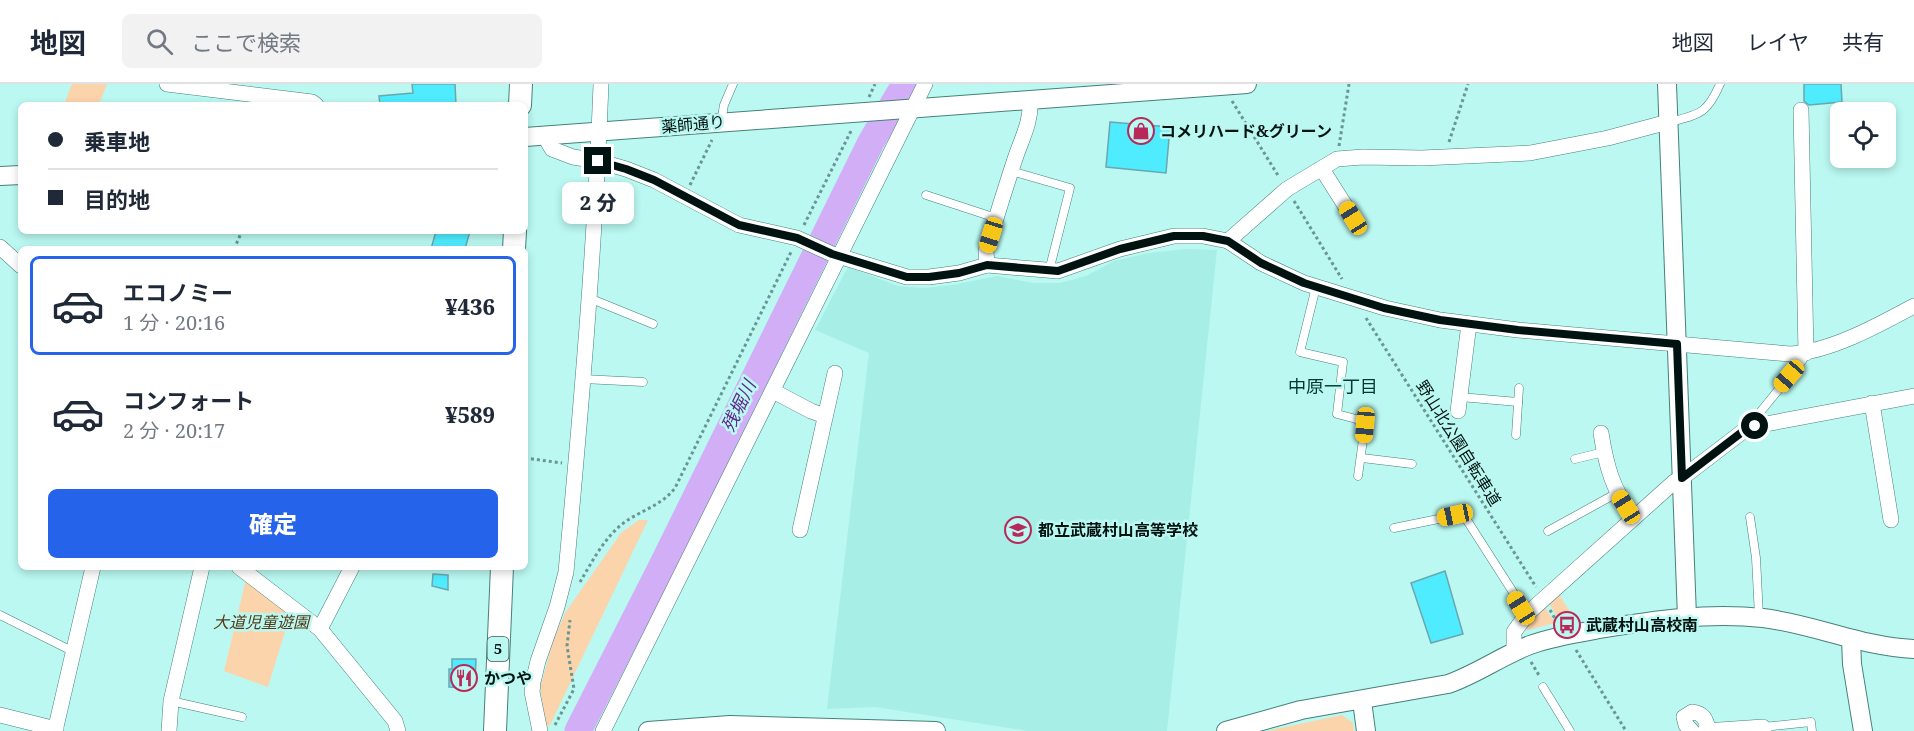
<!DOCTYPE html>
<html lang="ja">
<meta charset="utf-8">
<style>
body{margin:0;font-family:"Noto Serif","Noto Sans JP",serif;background:#f2f2f3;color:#1f2937;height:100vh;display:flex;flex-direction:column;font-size:22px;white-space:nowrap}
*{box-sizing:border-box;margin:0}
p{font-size:20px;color:#747a83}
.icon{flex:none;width:33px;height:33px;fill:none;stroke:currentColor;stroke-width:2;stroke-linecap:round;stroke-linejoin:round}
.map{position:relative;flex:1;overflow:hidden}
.side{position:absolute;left:18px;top:162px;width:510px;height:324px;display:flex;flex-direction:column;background:#fff;border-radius:9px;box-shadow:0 3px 9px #0003}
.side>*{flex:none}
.guide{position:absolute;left:18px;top:18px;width:510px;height:132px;border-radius:9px;box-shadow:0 3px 9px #0003;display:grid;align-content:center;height:132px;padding:0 30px;background:#fff}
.fabs{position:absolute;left:1830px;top:18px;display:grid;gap:12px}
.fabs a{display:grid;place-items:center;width:66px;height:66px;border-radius:9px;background:#fff;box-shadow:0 3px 9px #0003;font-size:30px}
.end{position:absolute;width:27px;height:27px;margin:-14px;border:8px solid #001311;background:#fff;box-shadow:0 0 0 3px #fff}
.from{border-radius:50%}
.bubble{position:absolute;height:42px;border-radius:9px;background:#fff;box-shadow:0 3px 9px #0003;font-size:20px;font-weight:800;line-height:42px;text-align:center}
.car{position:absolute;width:18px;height:36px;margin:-18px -9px;border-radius:8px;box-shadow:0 0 4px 2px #0007;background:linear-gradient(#f5c518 24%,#345 0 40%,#f5c518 0 76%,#345 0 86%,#f5c518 0)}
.guide b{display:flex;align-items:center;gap:21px;height:57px;font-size:22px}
.guide b+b{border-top:2px solid #e0e1e3}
.guide i{width:15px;height:15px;background:#1f2937}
ul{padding:10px 0 0;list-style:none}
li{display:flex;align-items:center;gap:18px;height:99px;margin:0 12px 9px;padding:0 18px;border:3px solid transparent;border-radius:9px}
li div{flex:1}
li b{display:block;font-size:22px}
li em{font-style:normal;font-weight:800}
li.selected{border-color:#2563eb}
li>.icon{width:54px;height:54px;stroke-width:1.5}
.primary-button{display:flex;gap:12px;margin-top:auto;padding:12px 30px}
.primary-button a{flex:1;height:69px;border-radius:9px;background:#2563eb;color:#fff;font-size:24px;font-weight:800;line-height:69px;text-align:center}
header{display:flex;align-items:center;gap:36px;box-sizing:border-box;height:84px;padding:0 30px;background:#fff;border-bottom:2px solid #e0e1e3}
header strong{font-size:28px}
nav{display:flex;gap:33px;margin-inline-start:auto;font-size:21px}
.search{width:420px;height:54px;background:#f2f2f3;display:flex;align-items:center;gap:15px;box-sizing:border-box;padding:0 21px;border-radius:9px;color:#747a83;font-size:22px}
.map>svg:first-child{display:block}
.built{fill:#a7efe6}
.green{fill:#fcd4ac}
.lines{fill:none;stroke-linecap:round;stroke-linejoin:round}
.river{stroke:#d1aef5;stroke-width:27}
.building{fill:#4eecfe;stroke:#6ba7af;stroke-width:1.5}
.service-casing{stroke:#45817a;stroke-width:9}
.minor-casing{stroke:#45817a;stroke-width:16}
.tertiary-casing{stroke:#45817a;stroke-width:20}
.primary-casing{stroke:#45817a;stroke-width:24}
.path{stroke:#6a9691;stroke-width:3;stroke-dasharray:3 3;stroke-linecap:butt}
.service{stroke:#fff;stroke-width:8}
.minor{stroke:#fff;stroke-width:15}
.tertiary{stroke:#fff;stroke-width:18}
.primary{stroke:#fff;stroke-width:22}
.route{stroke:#001311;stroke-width:8}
.labels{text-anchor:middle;stroke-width:5;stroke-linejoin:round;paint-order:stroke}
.shield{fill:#baf8f1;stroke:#385854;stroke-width:1.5}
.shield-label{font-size:15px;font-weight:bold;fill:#001311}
.street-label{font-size:16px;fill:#001311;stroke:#baf8f1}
.poi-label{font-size:16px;font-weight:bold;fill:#001311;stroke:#baf8f1;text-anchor:start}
.park-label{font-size:16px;font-style:italic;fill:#563816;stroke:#baf8f1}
.neighbourhood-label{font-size:18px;fill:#043732;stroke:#baf8f1}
.water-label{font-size:18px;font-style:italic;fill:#61278c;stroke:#baf8f1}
</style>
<header>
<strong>地図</strong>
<div class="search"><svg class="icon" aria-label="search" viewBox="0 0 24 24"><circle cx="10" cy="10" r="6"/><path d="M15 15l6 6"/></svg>ここで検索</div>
<nav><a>地図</a><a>レイヤ</a><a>共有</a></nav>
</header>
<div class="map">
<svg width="1914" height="647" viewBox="0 0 1914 647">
<rect width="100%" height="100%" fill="#baf8f1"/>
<!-- built -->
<polygon class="built" points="1186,165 1217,166 1167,647 1028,647 875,623 827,625 869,269 815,246 848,183 898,202 923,204 953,201 997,192 1033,199 1060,199 1086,192 1114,177 1149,169"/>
<!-- green -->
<g class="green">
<polygon points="72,0 107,0 99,21 64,21"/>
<polygon points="639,436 648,436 550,641 546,642 540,604 553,557 565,529 621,449"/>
<polygon points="246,495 291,528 268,603 224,587"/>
<polygon points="1557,507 1576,537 1560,538 1547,516"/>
<polygon points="1543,520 1555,539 1529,546 1526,544"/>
<polygon points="1342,631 1353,639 1354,647 1267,647"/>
</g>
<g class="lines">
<!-- river -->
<polyline class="river" points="578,647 660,486 871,58 905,0"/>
</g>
<!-- building -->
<g class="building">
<polygon points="412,0 455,0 456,21 380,21 379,12 413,9"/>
<polygon points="1804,0 1841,0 1842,18 1809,21 1804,17"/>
<polygon points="1110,38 1170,43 1166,89 1106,83"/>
<polygon points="436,147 470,147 465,165 431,165"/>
<polygon points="1445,487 1463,550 1431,559 1411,499"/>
<polygon points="433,490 448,491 448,506 432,502"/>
<polygon points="452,575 476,575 475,599 465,599 465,604 449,603 449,585 452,585"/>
</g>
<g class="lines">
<defs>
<g id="service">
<polyline points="721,38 724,21 733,0"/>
<path d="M1670,38C1700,30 1707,30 1720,0"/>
<polyline points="1011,87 1070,104 1049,187"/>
<polyline points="926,111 996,134"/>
<polyline points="1316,203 1300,268 1343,278 1337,330 1356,335 1365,341 1358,392"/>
<polyline points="589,214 653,240"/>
<polyline points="583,295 643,298"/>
<polyline points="1460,313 1518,318"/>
<polyline points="1748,343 1802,277 1806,269"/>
<polyline points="1516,351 1519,304"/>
<polyline points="1362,374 1412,380"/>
<polyline points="1575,375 1604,368"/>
<polyline points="1750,433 1756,474 1759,532"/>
<polyline points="1394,444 1463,430 1527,530"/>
<polyline points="1548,447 1617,409"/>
<polyline points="0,531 74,568"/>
<polyline points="1543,603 1570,647"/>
<polyline points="171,617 242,633"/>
<polyline points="1763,643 1811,638 1812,647"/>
</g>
<g id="minor">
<polyline points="167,0 312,18 316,21"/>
<polyline points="1801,26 1806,269"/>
<path d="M545,53L552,65L573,73L598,77L626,85L654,96L739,141L797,154L832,170L907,193H929L959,189L987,181L1058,187L1120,165L1174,152H1203L1228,157L1261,179L1304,199L1385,224L1440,236L1518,246L1790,270C1830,268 1879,241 1914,222"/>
<polyline points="1322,85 1353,134"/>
<polyline points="1228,157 1287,105 1337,75 1363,73 1422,74 1530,69 1608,54 1668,38"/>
<polyline points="0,163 21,182"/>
<path d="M987,181L986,167C995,138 1004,108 1014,78C1020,58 1032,38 1030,16"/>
<polyline points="773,307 811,327 825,332"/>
<polyline points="1872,319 1891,436"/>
<polyline points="1458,327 1469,240"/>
<path d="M1601,349C1606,381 1613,408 1634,433"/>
<polyline points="800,446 835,289"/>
<polyline points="239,483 320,545 395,637 398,647"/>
<polyline points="320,545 352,483"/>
<polyline points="1514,568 1514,548 1527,530 1674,398 1682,394 1746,345 1755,342 1914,312"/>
<polyline points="0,631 56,645"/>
<polyline points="55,647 93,483"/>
<polyline points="169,647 171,617 202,483"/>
<path d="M540,647L532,608L533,598L538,577L557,523L566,488C581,326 595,163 601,0"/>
<polyline points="603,647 925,0"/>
<path d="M1692,647L1686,641L1684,633L1692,628C1704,629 1706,636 1709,647"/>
<polyline points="1705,647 1763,643 1764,647"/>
</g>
<g id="tertiary">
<polyline points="1667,0 1687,533"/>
<polyline points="525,53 1247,0"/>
<polyline points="0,92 21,91"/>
<polyline points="1851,555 1852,580 1863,647"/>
<polyline points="1362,617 1366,647"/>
<polyline points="648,647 730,641 936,647"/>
<path d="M1226,647L1301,626L1448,600C1477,590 1501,572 1530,561C1552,553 1577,549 1600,545C1654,536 1708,528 1763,534C1814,540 1862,563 1914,565"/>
</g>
<g id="primary">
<polyline points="520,21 521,0"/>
<polyline points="514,165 515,147"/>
<polyline points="495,647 502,483"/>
</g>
</defs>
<!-- service casing -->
<use href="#service" class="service-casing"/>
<!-- minor casing -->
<use href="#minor" class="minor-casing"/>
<!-- tertiary casing -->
<use href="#tertiary" class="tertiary-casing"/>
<!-- primary casing -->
<use href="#primary" class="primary-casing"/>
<!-- path -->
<g class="path">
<polyline points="869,13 875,0"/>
<polyline points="1232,17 1279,93"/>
<polyline points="1449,58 1468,0"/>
<polyline points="1339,62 1349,0"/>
<polyline points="690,101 712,56"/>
<polyline points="1294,117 1342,195"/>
<polyline points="804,141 852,45"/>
<polyline points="234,165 242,147"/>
<polyline points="1366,234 1536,503"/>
<polyline points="525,374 562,379"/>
<path d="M580,498C592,478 605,452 625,438C642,426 662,421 675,404L792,166"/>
<polyline points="1550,526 1557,538"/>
<polyline points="1576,566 1626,647"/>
<polyline points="1531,578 1540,593"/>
<polyline points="555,641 574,605 567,562 570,536"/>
</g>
<!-- service -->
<use href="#service" class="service"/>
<!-- minor -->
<use href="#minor" class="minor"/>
<!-- tertiary -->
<use href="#tertiary" class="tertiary"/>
<!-- primary -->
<use href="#primary" class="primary"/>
</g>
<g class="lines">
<!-- route -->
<polyline class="route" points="598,77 626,85 654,96 739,141 797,154 832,170 907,193 929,193 959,189 987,181 1058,187 1120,165 1174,152 1203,152 1228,157 1261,179 1304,199 1384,224 1440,236 1518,246 1677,260 1682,394 1746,345 1755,342"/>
</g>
<!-- icons -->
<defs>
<symbol id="shop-ring" viewBox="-11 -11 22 22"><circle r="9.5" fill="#baf8f1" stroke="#b82959" stroke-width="1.5"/><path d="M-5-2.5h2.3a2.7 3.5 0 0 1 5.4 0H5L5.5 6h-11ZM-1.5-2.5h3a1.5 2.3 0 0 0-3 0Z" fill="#b82959"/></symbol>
<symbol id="school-ring" viewBox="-11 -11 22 22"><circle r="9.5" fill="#baf8f1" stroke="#b82959" stroke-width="1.5"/><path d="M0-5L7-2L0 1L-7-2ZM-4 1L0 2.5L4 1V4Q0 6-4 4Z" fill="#b82959"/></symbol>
<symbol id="bus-ring" viewBox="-11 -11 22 22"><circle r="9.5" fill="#baf8f1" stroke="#b82959" stroke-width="1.5"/><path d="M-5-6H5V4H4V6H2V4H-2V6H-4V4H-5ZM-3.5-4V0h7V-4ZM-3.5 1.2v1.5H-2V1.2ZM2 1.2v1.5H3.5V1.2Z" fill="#b82959"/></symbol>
<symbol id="restaurant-ring" viewBox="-11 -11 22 22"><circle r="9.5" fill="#baf8f1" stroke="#b82959" stroke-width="1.5"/><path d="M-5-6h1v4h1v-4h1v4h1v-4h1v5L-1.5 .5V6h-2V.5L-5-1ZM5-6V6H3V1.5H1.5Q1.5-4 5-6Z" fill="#b82959"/></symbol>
</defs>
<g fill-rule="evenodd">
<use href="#shop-ring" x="1126" y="32" width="30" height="30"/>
<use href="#school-ring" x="1003" y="431" width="30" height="30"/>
<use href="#bus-ring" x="1552" y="526" width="30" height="30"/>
<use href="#restaurant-ring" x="449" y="579" width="30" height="30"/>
</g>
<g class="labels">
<!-- shield labels -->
<rect class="shield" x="487.5" y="553" width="21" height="24" rx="4.5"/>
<g class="shield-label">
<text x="498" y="570">5</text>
</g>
<!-- street labels -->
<g class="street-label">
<text transform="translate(693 40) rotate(-5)" y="6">薬師通り</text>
<text transform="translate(1459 359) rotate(58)" y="6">野山北公園自転車道</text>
</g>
<!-- poi labels -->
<g class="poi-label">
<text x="1160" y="53">コメリハード&amp;グリーン</text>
<text x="1038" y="452">都立武蔵村山高等学校</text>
<text x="1586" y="547">武蔵村山高校南</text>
<text x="484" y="600">かつや</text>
</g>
<!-- park labels -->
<g class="park-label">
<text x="261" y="544">大道児童遊園</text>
</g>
<!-- neighbourhood labels -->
<g class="neighbourhood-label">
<text x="1333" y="309">中原一丁目</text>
</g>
<!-- water labels -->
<g class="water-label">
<text transform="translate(739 322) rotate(-64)" y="6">残堀川</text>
</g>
</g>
</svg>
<div class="fabs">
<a><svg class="icon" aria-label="locate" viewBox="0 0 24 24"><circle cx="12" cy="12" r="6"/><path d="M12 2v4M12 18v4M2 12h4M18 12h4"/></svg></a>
</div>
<i class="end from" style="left:1755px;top:342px"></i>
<i class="end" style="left:598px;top:77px"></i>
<div class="bubble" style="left:562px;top:98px;width:72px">2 分</div>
<i class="car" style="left:1353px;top:134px;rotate:328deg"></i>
<i class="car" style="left:991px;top:151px;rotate:197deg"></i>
<i class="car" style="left:1789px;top:292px;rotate:221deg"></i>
<i class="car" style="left:1365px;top:341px;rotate:185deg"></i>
<i class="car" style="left:1626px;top:423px;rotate:328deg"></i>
<i class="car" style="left:1455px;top:431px;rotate:258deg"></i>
<i class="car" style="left:1521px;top:524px;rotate:328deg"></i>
<div class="guide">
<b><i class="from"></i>乗車地</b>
<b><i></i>目的地</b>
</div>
<section class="side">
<ul>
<li class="selected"><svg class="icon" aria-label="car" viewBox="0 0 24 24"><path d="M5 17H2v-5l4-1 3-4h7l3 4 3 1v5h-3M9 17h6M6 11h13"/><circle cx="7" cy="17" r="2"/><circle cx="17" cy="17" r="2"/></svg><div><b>エコノミー</b><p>1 分 · 20:16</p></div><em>¥436</em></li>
<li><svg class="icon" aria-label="car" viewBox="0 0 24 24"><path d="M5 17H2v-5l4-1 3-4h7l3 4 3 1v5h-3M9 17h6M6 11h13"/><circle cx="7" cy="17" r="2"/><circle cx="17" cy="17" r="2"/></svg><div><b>コンフォート</b><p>2 分 · 20:17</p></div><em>¥589</em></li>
</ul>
<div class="primary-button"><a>確定</a></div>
</section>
</div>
